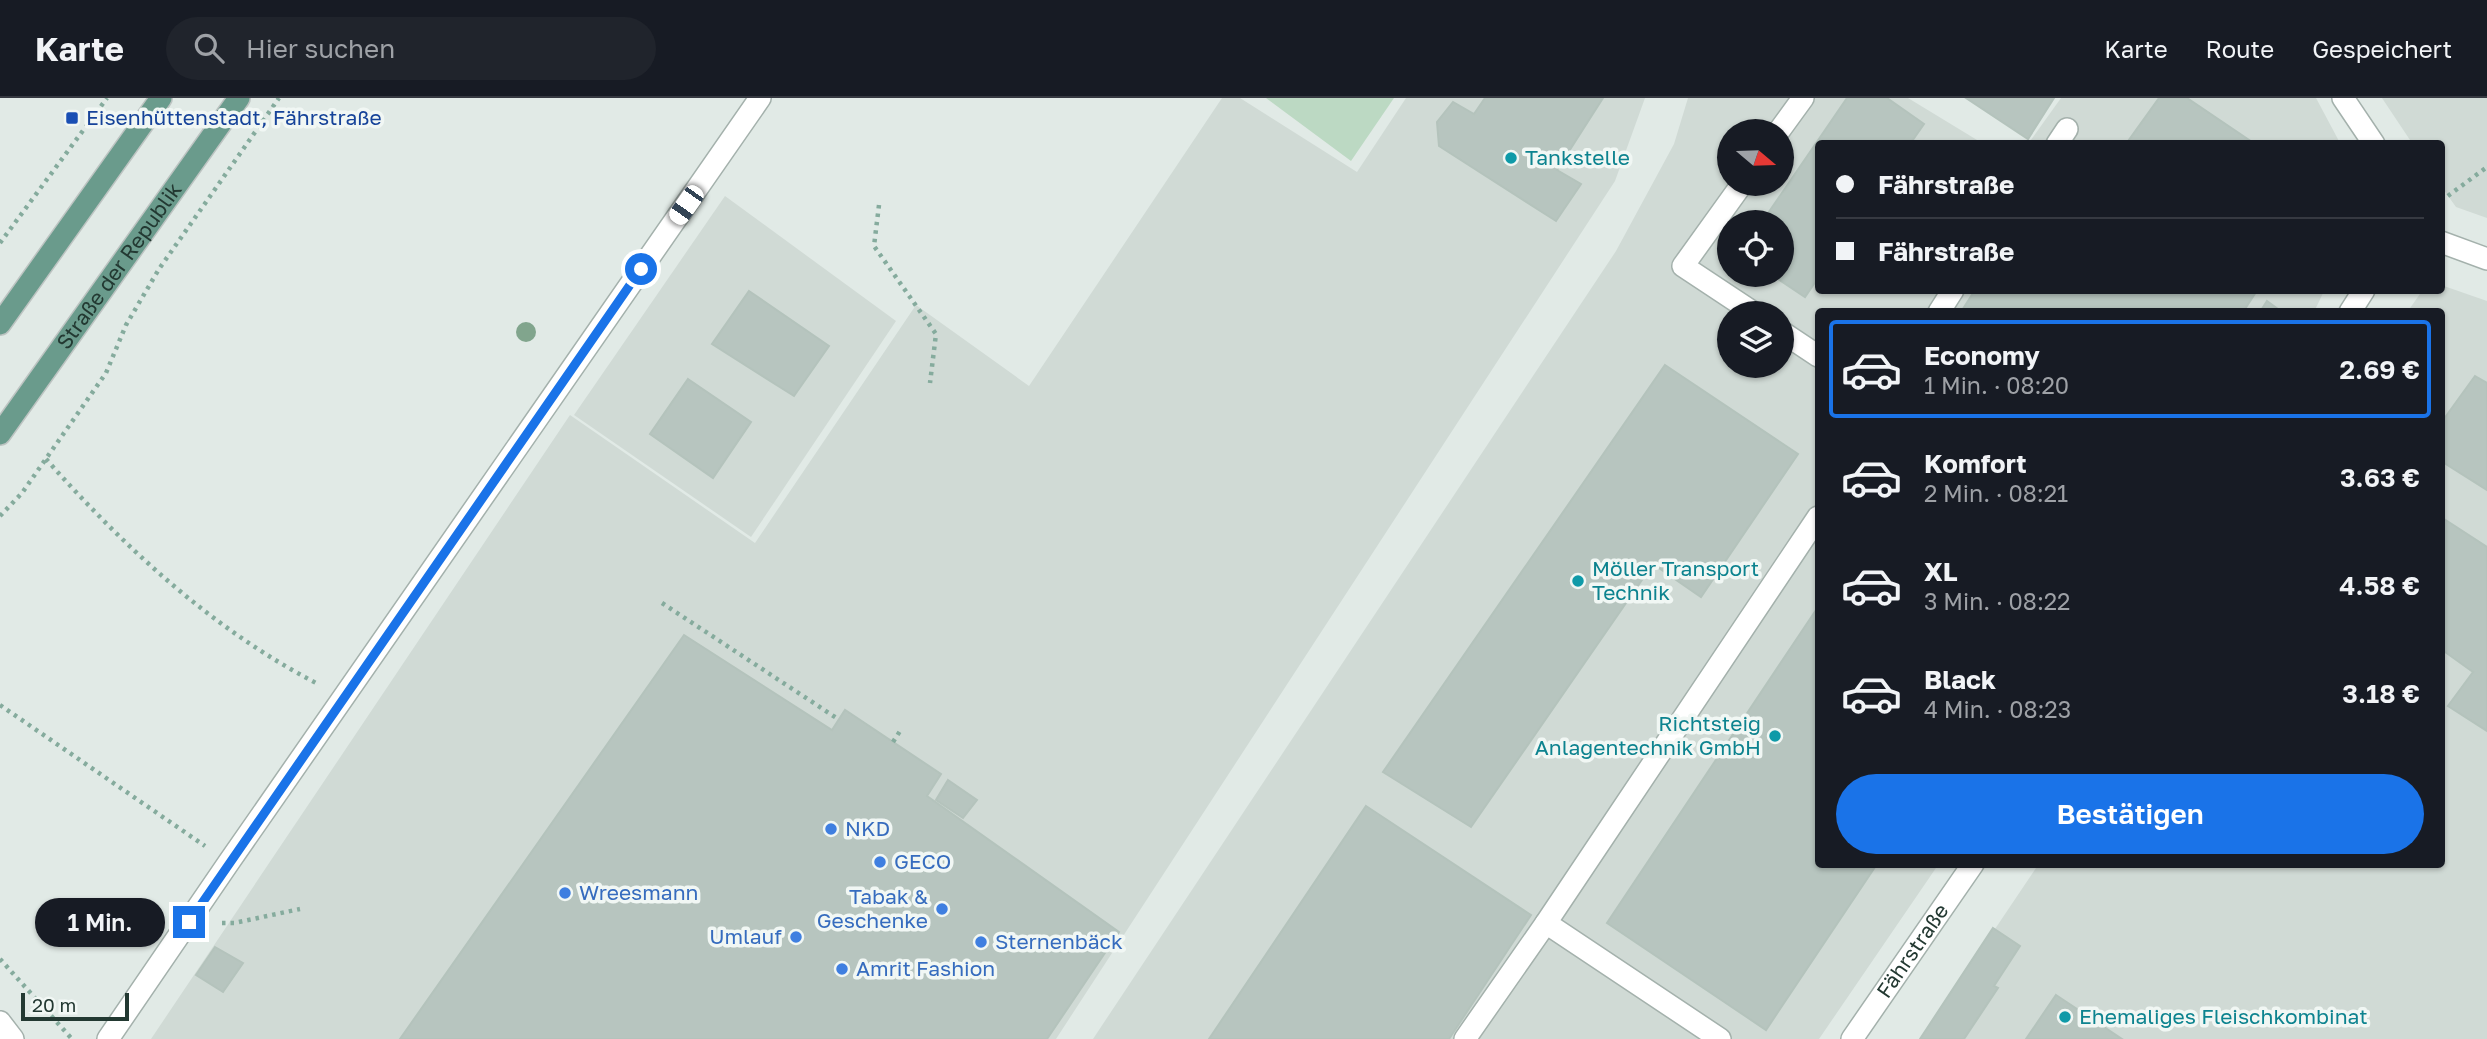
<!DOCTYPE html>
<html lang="de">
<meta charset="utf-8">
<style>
body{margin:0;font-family:"Golos Text",sans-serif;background:#20242c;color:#f1f3f6;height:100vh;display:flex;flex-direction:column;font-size:26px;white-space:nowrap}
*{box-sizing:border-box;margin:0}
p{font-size:23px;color:#9ea1a6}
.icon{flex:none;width:38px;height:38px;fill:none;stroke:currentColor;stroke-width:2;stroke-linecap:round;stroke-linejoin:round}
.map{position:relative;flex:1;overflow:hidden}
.panel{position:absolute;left:1815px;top:210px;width:630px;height:560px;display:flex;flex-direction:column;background:#171b24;border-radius:7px;box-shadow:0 2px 5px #0004}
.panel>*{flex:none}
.hud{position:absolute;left:1815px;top:42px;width:630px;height:154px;border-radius:7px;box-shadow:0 2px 5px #0004;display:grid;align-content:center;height:154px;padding:0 21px;background:#171b24}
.needle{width:46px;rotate:109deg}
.buttons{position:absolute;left:1717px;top:21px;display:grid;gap:14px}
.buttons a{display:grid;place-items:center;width:77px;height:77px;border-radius:50%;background:#171b24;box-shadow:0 2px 5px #0004;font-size:35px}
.scale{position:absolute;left:21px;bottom:18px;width:108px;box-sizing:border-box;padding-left:7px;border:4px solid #233932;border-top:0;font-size:19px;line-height:24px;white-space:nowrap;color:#233932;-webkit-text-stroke:5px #f1f7f4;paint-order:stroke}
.end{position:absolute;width:32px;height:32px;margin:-16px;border:9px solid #1a73e8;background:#fff;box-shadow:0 0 0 4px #fff}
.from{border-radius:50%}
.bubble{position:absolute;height:49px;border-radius:24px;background:#171b24;box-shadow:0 2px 5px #0004;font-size:23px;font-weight:600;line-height:49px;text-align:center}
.car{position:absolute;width:21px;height:42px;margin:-21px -10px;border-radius:9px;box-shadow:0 0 5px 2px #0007;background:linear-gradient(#fff 24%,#345 0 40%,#fff 0 76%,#345 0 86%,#fff 0)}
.hud b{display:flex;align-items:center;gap:24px;height:66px;font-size:26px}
.hud b+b{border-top:2px solid #363941}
.hud i{width:18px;height:18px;background:#f1f3f6}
ul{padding:12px 0 0;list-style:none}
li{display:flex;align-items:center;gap:21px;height:98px;margin:0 14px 10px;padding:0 7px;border:4px solid transparent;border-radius:7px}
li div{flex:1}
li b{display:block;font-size:26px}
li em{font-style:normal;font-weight:600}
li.on{border-color:#1a73e8}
li>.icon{width:63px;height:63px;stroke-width:1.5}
.action{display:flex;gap:14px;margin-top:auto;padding:14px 21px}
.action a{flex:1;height:80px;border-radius:42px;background:#1a73e8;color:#fff;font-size:28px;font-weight:600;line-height:80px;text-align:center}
header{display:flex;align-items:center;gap:42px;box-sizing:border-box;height:98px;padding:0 35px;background:#171b24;border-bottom:2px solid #363941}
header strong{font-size:33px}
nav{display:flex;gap:38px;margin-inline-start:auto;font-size:24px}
.search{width:490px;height:63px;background:#20242c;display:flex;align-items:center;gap:18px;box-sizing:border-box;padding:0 24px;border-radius:38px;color:#9ea1a6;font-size:26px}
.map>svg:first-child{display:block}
.built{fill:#d0dad5;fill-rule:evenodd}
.green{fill:#bcd9c3}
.building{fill:#b7c5bf;stroke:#b4c3bc;stroke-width:2}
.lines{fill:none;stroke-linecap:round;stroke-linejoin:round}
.minor-casing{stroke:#a4b1ac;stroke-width:24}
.major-casing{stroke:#bdc4c2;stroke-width:24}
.path{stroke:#85ab9d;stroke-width:4.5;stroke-dasharray:3.5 5;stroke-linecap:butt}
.minor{stroke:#fff;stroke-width:21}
.major{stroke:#6a9b8c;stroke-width:21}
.tree{fill:#81a58d}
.route{stroke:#1a73e8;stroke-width:9}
.transit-dot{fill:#1a4fb4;stroke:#f1f7f4;stroke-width:2.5}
.culture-dot{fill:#0f9aa8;stroke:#f1f7f4;stroke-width:2.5}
.shop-dot{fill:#3f7fe0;stroke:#f1f7f4;stroke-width:2.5}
.labels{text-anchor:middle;stroke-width:7;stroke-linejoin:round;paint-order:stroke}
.transit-label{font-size:21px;fill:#164399;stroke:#f1f7f4;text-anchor:start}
.culture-label{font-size:21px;fill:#0d838f;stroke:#f1f7f4;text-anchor:start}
.street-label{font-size:21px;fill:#233932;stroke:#f1f7f4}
.shop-label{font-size:21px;fill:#366cbe;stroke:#f1f7f4;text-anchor:start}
</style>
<header>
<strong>Karte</strong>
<div class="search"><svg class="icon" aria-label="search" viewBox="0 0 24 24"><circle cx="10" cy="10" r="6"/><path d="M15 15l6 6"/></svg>Hier suchen</div>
<nav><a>Karte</a><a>Route</a><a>Gespeichert</a></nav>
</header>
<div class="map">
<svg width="2487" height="941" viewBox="0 0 2487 941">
<rect width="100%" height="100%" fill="#e1eae6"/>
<!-- built -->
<g class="built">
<polygon points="1222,0 1240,0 1357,74 1406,0 1645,0 1615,83 1056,941 151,941 570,317 755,445 916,207 1029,288"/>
<path d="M1688,0H1908L1982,45L1818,46V192L2324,193L2314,214H1818V766L1938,767L1819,941H1093L1616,153L1674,46ZM1729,33H1782V86H1729ZM1729,124H1782V177H1729ZM1729,215H1782V268H1729Z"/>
<polygon points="2061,0 2316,0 2340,45 2028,46"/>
<polygon points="2382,0 2487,0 2487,120 2456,109 2441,88 2441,46 2412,45"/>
<polygon points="725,98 896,223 751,439 574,317"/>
<polygon points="2441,187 2487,203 2487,941 1921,941 2038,767 2441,766 2441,214 2408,213 2422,193 2441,192"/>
</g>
<!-- green -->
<polygon class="green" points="1266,0 1394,0 1351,63"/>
<!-- building -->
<g class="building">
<polygon points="1485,0 1603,0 1557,72 1581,86 1556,123 1439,48 1437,24 1453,4 1474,16"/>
<polygon points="1847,0 1887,0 1924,26 1910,46 1818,46 1818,180 1805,199 1772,177 1782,177 1782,124 1762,124"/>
<polygon points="1966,0 2054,0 2028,41"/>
<polygon points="2159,0 2187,0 2255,46 2126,46"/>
<polygon points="1975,192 2253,192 2256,194 2243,214 1961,214"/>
<polygon points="749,193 829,248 794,298 712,246"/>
<polygon points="2267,203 2282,214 2260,214"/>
<polygon points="1665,267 1798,356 1701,499 1653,466 1471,729 1383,674"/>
<polygon points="2475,278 2487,285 2487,392 2441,363 2441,325"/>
<polygon points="688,281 751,324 713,380 650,336"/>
<polygon points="2441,419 2487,449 2487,633 2448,608 2473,574 2441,551"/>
<polygon points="1818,509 1818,766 1877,766 1766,932 1607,825"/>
<polygon points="684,537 832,632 845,612 941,676 927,698 1119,834 1047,941 400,941"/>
<polygon points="948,682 977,702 963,720 936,702"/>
<polygon points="1366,708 1531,817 1449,941 1209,941"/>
<polygon points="1993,830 2020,848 1994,888 1998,890 1964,941 1920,941"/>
<polygon points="215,849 243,865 223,894 196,877"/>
<polygon points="2056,897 2122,941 2026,941"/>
</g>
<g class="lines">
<defs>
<g id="minor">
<polyline points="2343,0 2374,46"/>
<polyline points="1779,33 1803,0"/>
<polyline points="2057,46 2067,31"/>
<polyline points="1742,86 1683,168 1754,215"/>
<polyline points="2441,144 2487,161"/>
<polyline points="1939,214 1953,192"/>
<polyline points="2350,214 2364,192"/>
<polyline points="1782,234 1818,258"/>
<polyline points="0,924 13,941"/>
<polyline points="108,941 229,764 760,0"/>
<polyline points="1465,941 1546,825"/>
<polyline points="1720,941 1546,825 1818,419"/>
<path id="s1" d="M1852,941L1973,766"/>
</g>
<g id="major">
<polyline points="0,226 161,0"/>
<path id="s2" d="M0,336L239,0"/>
</g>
</defs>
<!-- minor casing -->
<use href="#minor" class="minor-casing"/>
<!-- major casing -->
<use href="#major" class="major-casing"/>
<!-- path -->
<g class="path">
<polyline points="2441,103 2487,69"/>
<polyline points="879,107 874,148 936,236 930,285"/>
<polyline points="0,145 107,0"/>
<path d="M46,361C124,449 213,532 318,586"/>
<polyline points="0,418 22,395 106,275 126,227 159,171 279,0"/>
<polyline points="662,505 838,621"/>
<polyline points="0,607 205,748"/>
<polyline points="893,644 902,630"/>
<polyline points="222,825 234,825 300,811"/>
<polyline points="0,861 72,941"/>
</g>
<!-- minor -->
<use href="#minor" class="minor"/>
<!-- major -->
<use href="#major" class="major"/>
</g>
<!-- trees -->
<circle class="tree" cx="526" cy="234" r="10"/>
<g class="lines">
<!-- route -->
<polyline class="route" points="189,824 641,171"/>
</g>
<!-- markers -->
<rect class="transit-dot" x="65" y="13" width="14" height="14" rx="3.5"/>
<g class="culture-dot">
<circle cx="1511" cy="60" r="7"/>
<circle cx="1578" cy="483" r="7"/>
<circle cx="1775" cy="638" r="7"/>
<circle cx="2065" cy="919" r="7"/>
</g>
<g class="shop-dot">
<circle cx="831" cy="731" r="7"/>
<circle cx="880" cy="764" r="7"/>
<circle cx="565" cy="795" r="7"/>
<circle cx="942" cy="811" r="7"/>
<circle cx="796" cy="839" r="7"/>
<circle cx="981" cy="844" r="7"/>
<circle cx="842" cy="871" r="7"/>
</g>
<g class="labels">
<!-- transit labels -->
<g class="transit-label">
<text x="86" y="27">Eisenhüttenstadt, Fährstraße</text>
</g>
<!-- culture labels -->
<g class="culture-label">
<text x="1525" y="67">Tankstelle</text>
<text x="1592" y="478">Möller Transport<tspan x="1592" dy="24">Technik</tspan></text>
<text x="1761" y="633" text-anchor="end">Richtsteig<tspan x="1761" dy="24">Anlagentechnik GmbH</tspan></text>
<text x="2079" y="926">Ehemaliges Fleischkombinat</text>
</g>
<!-- street labels -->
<g class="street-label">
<text dy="7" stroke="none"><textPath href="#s2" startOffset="206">Straße der Republik</textPath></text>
<text dy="7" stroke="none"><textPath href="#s1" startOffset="107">Fährstraße</textPath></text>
</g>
<!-- shop labels -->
<g class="shop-label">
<text x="845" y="738">NKD</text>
<text x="894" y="771">GECO</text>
<text x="579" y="802">Wreesmann</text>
<text x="928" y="806" text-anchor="end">Tabak &amp;<tspan x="928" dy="24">Geschenke</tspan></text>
<text x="782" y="846" text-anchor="end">Umlauf</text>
<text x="995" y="851">Sternenbäck</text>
<text x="856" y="878">Amrit Fashion</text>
</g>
</g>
</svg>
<div class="buttons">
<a><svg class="needle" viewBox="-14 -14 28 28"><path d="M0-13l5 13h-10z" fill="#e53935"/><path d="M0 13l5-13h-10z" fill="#9ea1a6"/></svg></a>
<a><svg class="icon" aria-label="locate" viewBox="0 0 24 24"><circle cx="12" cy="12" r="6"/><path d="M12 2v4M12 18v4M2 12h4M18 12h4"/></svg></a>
<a><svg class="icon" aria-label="layers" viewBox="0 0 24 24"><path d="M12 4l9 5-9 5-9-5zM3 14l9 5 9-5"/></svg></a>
</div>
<div class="scale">20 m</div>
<i class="end from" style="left:641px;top:171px"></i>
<i class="end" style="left:189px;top:824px"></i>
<div class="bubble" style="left:35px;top:800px;width:130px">1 Min.</div>
<i class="car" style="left:686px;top:107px;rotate:215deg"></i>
<div class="hud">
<b><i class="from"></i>Fährstraße</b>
<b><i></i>Fährstraße</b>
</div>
<section class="panel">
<ul>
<li class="on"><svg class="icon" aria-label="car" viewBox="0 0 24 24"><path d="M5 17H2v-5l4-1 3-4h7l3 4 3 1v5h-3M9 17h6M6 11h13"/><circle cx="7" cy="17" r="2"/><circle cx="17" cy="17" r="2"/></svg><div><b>Economy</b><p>1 Min. · 08:20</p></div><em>2.69 €</em></li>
<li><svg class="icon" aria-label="car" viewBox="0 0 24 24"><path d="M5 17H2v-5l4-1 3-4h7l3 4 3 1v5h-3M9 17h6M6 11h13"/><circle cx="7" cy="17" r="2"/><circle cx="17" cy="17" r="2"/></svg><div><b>Komfort</b><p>2 Min. · 08:21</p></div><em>3.63 €</em></li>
<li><svg class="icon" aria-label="car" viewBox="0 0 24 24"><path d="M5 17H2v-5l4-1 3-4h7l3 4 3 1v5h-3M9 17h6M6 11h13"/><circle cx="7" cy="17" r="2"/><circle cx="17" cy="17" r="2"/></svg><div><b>XL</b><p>3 Min. · 08:22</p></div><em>4.58 €</em></li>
<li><svg class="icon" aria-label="car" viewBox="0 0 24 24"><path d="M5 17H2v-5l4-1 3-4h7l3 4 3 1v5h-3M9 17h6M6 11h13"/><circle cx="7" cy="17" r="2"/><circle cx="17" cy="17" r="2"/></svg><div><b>Black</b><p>4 Min. · 08:23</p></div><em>3.18 €</em></li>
</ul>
<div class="action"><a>Bestätigen</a></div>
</section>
</div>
